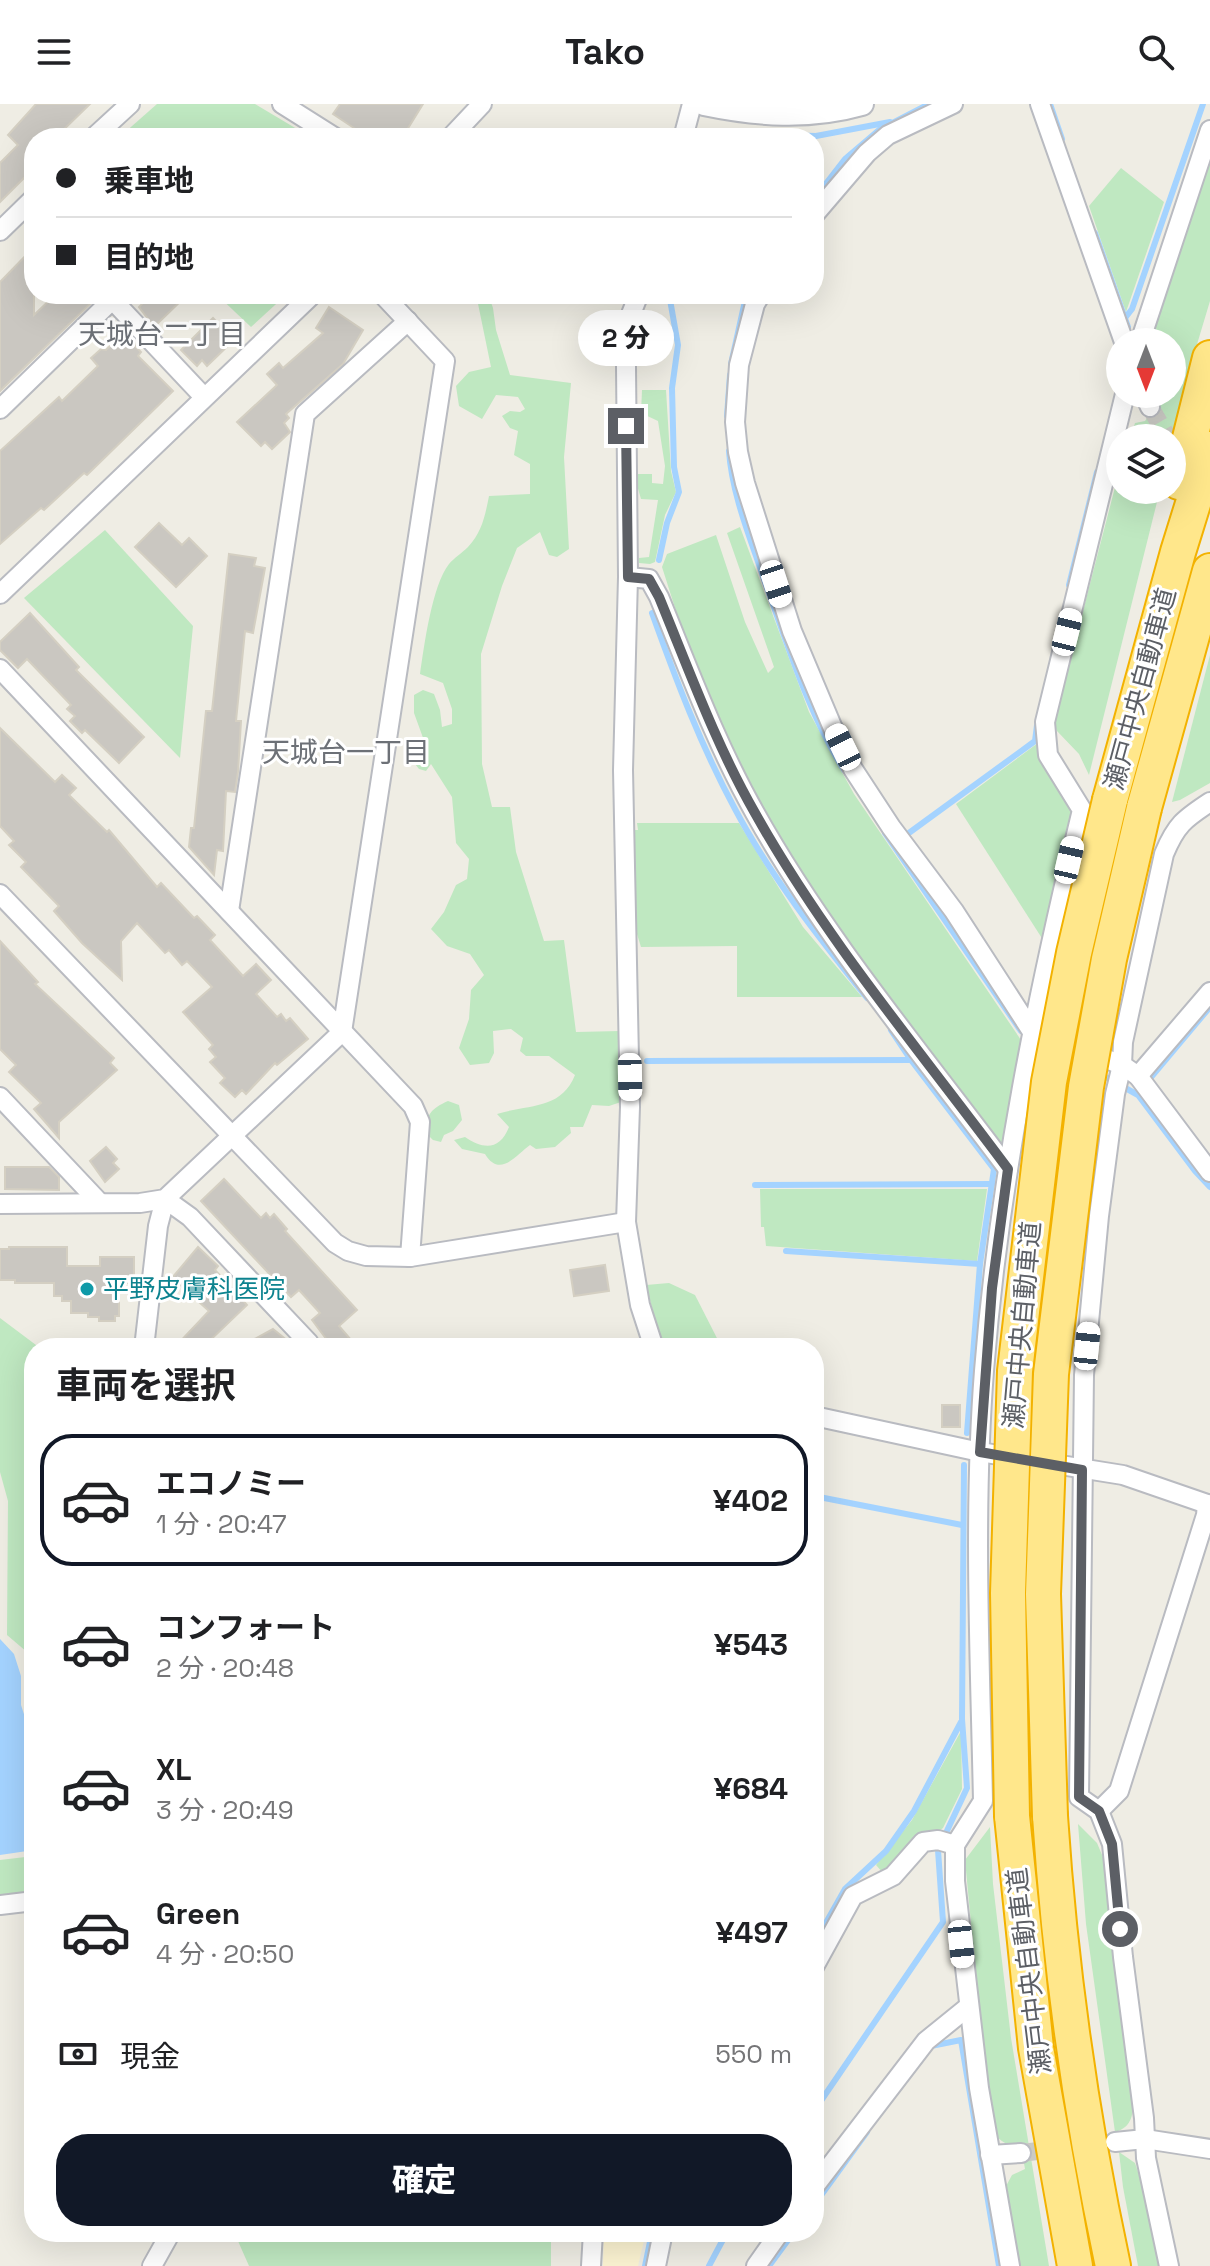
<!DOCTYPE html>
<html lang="ja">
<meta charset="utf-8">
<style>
body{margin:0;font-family:"Space Grotesk","Noto Sans JP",sans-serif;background:#f6f6f6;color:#202124;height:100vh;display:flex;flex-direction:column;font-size:30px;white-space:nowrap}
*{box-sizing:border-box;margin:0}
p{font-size:26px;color:#757577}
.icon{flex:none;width:44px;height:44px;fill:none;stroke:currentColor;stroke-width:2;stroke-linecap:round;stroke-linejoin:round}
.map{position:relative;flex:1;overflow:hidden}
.drawer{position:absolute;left:24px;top:1234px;width:800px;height:904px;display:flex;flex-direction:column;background:#fff;border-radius:32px;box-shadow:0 8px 32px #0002}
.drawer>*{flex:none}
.hud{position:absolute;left:24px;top:24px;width:800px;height:176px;border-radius:32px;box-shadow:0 8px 32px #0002;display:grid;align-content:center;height:176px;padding:0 32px;background:#fff}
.needle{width:52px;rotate:180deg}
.controls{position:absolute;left:1106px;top:224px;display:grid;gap:16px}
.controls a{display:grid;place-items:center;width:80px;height:80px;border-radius:50%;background:#fff;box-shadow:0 8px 32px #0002;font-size:40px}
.end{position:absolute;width:36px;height:36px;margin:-18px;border:10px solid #5c5f65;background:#fff;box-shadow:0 0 0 4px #fff}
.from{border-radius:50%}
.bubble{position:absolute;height:56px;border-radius:28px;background:#fff;box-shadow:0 8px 32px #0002;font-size:26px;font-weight:800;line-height:56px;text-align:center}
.car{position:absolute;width:24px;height:48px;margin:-24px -12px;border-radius:10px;box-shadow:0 0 6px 2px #0007;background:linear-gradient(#fff 24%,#345 0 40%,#fff 0 76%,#345 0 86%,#fff 0)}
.hud b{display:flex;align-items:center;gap:28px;height:76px;font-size:30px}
.hud b+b{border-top:2px solid #e0e0e0}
.hud i{width:20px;height:20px;background:#202124}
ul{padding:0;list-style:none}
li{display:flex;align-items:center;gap:24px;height:132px;margin:0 16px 12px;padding:0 16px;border:4px solid transparent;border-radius:32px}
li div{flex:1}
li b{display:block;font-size:30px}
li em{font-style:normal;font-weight:800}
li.selected{border-color:#111827}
li>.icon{width:72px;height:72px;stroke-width:1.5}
h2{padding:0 32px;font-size:36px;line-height:96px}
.pay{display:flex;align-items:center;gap:20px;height:88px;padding:0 32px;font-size:30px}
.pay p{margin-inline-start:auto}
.primary-button{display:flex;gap:16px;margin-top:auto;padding:16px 32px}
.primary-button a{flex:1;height:92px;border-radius:32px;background:#111827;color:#fff;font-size:32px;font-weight:800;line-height:92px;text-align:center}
header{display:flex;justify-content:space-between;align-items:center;height:104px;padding:0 32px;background:#fff;font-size:36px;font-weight:800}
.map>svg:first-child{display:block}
.green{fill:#bfe8c1}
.sand{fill:#fcf4d2}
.water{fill:#a4d3ff}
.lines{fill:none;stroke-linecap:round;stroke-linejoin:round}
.stream{stroke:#a4d3ff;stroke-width:6}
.building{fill:#cac7c1;stroke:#d4cfc2;stroke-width:2}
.minor-tunnel{stroke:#cacac4;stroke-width:18;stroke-dasharray:18 9;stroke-linecap:butt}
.minor-casing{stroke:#b9bbc1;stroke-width:22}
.tertiary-casing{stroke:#b9bbc1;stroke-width:26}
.motorway-casing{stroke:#f3b200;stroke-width:38}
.minor{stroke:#fff;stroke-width:18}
.tertiary{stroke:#fff;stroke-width:22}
.motorway{stroke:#ffe78b;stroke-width:34}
.motorway-bridge-casing{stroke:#f3b200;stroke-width:38;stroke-linecap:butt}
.motorway-bridge{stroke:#ffe78b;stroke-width:34}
.route{stroke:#5c5f65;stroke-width:10}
.culture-dot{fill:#0f9aa8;stroke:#fff;stroke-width:3}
.labels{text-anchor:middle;stroke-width:6;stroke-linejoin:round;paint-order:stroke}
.street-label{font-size:26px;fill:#5c5f65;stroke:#fff}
.culture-label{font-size:26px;fill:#0d838f;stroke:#fff;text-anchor:start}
.neighbourhood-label{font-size:28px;fill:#6d7177;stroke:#fff}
</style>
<header><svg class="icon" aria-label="menu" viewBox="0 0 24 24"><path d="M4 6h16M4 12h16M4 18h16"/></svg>Tako<svg class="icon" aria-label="search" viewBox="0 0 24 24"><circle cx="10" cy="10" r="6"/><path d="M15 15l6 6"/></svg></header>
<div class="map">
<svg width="1210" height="2162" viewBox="0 0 1210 2162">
<rect width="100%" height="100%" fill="#efede4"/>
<!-- green -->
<g class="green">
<polygon points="157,0 255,0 312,34 123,34 123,30"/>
<polygon points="1210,49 1210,197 1186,277 1172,335 1130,334 1135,319 1145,317 1164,290 1172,290 1172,238 1150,238 1152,224"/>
<polygon points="1121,64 1164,98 1126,208 1089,102"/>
<polygon points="216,190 287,190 251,223"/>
<path d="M476,190H488L493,204L496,226L510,271L571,279L564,353L569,445L557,453L549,451L540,428L517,444L502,482L481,550L482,660L492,703H510L516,748L544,837L564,836L576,928L620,927L621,998L609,1002L592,1001L583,1023H570L571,1029L555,1043L536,1045L530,1041C517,1050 500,1075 485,1050L462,1045L454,1036L465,1033C484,1046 500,1046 509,1023L497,1010C529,1000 561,1006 575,971L549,952H526L520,947L523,934L511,925L493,927L494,949L489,959L470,961L459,944L469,915L471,886L484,871L470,850L447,842L431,825L444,808L456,781L467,775L469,755L456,739L452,693L431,660L426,667L419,665L415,660L417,650L426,642L414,609V591L423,586L434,590L440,606L442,623L452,620V605L443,579L420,570C424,543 432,481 449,460C454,454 462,449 468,443C482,428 485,412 489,392L530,390V360L514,351L518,327L510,324L502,312L510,307L520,308L525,305L518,293L496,291L482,315L459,302L456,282L469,268L491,263Z"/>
<polygon points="642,286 666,286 671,367 676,388 665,411 655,458 650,460 639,459 639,454 649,453 658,396 641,395 637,381 638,370 652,370 652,379 663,380 665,362 658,317 641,309"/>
<polygon points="1120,364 1120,386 1160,386 1089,671 1079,650 1057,627 1054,619"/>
<polygon points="740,423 809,608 854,690 1021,936 1002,1041 805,781 750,689 699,579 662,463 667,450 716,431 745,518 768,569 774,563 727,429"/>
<polygon points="105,426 193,522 180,654 24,494"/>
<polygon points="1210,551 1210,679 1180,696 1172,698"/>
<polygon points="1038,639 1071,703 1073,712 1045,839 956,700"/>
<polygon points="637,719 739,719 803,823 862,893 737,893 737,842 641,843 636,827 634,726 638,726"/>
<path d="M448,997L459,1001L462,1016L453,1027L444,1031L441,1038L433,1036L426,1029C425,1011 432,1004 448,997Z"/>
<polygon points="760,1085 987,1085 977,1157 766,1142 764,1123 761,1123"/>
<polygon points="669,1179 695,1191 722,1244 666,1244 657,1223 646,1181"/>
<polygon points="0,1214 40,1244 34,1244 34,1554 7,1531 8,1397 0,1368"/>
<polygon points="961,1627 962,1685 943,1724 913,1744 883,1769 876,1761 912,1716"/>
<path d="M1078,1720L1097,1739L1105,1758L1134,1993C1133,2009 1133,2023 1115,2028L1086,1820Z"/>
<path d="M990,1723L993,1780L1011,1934L1049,2162H1019L1005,2084L1012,2071L1025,2065L1021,2042C1008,2042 1001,2039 994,2028L980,1914L965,1756Z"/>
<polygon points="34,1752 34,1790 0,1794 0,1756"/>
<polygon points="1119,2048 1135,2059 1144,2086 1161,2162 1138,2162 1123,2083"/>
<polygon points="234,2128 551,2128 551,2162 249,2162"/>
</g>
<!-- sand -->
<polygon class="sand" points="604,2128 646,2128 638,2162 603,2162"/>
<!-- water -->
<polygon class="water" points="0,1535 14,1550 21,1572 21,1601 34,1641 34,1746 0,1751"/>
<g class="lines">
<!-- stream -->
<g class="stream">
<polyline points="1050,0 1062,35"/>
<polyline points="764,34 778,31 816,32 890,18"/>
<polyline points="814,95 845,55 879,26 929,0"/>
<polyline points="1095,129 1128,223"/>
<polyline points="1125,214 1132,205 1203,0"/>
<polyline points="731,260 745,197 748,190"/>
<polyline points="1157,290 1159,295"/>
<polyline points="727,312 730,271"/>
<path d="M729,347C732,391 751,436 765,478C788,541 808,609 844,666"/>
<polyline points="659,456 667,419 679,388 674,363 672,284 678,241 669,190"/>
<polyline points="1069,481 1097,368"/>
<path d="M652,509C676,576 701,642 735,705C771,773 820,835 867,894"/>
<polyline points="885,729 1021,927"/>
<polyline points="902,734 1035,637 1037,621"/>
<polyline points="891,926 911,956 994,1065 980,1160 967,1329"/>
<polyline points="647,957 911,956"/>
<polyline points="1098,969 1138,991 1195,1067 1210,1083"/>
<polyline points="1147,978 1210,903"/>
<polyline points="755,1081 992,1080"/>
<polyline points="786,1147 980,1160"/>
<polyline points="814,1392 962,1421"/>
<polyline points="814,1840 845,1785 886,1747 914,1707 961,1618"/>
<polyline points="931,1942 961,1936 999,2162"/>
<polyline points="814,2007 943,1818 938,1746 967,1684 962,1615 964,1361"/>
<polyline points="814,2101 867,2028"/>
<polyline points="645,2162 652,2128"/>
<polyline points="709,2162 727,2128"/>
<polyline points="769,2162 794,2128"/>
</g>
</g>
<!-- building -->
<g class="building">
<polygon points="36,0 90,0 55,34 34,34 34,64 0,98 0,59 18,41 8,31"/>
<polygon points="340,0 423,0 402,34 371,34 357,26 333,10"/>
<polygon points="34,143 34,211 56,190 81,190 90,200 0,287 0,178"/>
<polygon points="152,190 188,190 154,223 139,203"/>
<polygon points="329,203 363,226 343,260 286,310 289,314 284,319 290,328 272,345 265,338 261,342 237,318 277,281 267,270 279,259 283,264 323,229 316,224"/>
<polygon points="213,214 234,236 207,262 202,256 197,262 181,246"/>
<polygon points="125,227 137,239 135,242 141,248 138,252 173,287 87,371 84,369 44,406 41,404 0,440 0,347 59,293 62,297 98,262 91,254 101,245 106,246"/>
<polygon points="159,419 182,441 189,434 207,452 176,483 135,443"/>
<polygon points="229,450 256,454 254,462 265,464 253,529 245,527 236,617 241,617 238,668 235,688 226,687 223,747 217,746 214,771 189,743 191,724 194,724 206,607 212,607"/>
<polygon points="30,509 79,563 76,566 144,633 119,659 85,626 82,629 70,617 75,612 67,605 71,601 27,555 18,564 0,546 0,538"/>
<polygon points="0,624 55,678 62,671 76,684 69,691 107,728 109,726 157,783 161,779 194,814 197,812 215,831 210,836 243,872 256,860 271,876 256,890 277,913 281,910 286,917 290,914 308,935 277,961 275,959 246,990 242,986 235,993 220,979 225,974 210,958 216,953 209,945 213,941 183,908 212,883 187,857 182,861 169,846 165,849 137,819 121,837 122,876 82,839 54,807 59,802 21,763 26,758 9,741 14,737 0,722"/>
<polygon points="0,837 38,878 35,880 114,954 110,959 117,966 59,1018 59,1034 34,1005 41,999 9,968 16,961 0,945"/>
<polygon points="106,1043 117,1055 113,1059 119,1065 105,1078 90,1057"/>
<polygon points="5,1063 49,1063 59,1073 59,1086 5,1085"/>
<polygon points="224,1075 261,1114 266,1109 270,1114 274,1110 287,1125 285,1127 357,1206 339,1222 358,1244 333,1244 312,1216 320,1209 299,1186 291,1193 201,1097"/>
<polygon points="9,1143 67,1143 67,1162 100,1162 100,1153 134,1153 134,1179 119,1179 119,1212 115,1212 115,1217 99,1217 99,1213 88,1213 88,1209 71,1209 71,1197 62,1197 62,1192 54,1192 54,1179 15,1179 15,1176 0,1176 0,1145 9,1145"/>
<polygon points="198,1143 218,1162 215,1166 247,1201 202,1244 174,1244 209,1207 172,1174"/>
<polygon points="605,1161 609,1187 574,1192 570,1166"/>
<polygon points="273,1225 293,1241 292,1244 238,1244"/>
<rect x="942" y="1301" width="18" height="22"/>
</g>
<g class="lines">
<!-- minor-tunnel -->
<g class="minor-tunnel">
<polyline points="1150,303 1168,334"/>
<polyline points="1021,2049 1096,2040"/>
</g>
<defs>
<g id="minor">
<polyline points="282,0 336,34"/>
<polyline points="1040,0 1124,238"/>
<polyline points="93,34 130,0"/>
<polyline points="450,34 482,0"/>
<polyline points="683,34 692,0"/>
<polyline points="814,111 867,49 888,31 953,0"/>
<polyline points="0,127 34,94"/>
<polyline points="107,190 203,292"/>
<polyline points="639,190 631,210 626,262 628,473 623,666 630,1003 626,1118 640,1201 654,1244"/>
<polyline points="761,190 755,200 739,261 735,318 738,348 745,379 792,527 832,622 853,665 891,723 954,807 1031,926 1122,961 1138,972 1210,888"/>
<polyline points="1140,238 1210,26"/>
<polyline points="1144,290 1150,303"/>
<polyline points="0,305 112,196"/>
<path d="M628,473L649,475L659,493C689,566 716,640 755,709C824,833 923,951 1008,1065"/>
<polyline points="0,490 313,190"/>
<polyline points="0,565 413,1002 420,1018 410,1153"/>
<polyline points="0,790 335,1139 348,1147 366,1152 410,1153 626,1118"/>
<polyline points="229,807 305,310 408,217"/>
<polyline points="1138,972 1210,1068"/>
<polyline points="0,993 99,1098"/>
<polyline points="0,1100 140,1099 165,1095 342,928 445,257 382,190"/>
<polyline points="144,1244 158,1122 165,1095 190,1113 309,1239 304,1244"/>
<polyline points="814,1312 980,1348 1123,1371 1210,1401"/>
<polyline points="1099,1707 1119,1687 1206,1411 1207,1400"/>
<polyline points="0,1801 34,1797"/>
<polyline points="814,1863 853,1792 893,1772 923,1738 938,1736 955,1741"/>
<polyline points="1115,2038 1145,2035 1210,2045"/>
<polyline points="990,2051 1021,2049"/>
<polyline points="814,2083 926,1937 968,1903"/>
<polyline points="152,2162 171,2128"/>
<polyline points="591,2162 593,2128"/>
<polyline points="656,2162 663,2128"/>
<polyline points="756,2162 780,2128"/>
<path d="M1010,2162L979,1984L955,1777V1741L983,1697C980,1554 973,1409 984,1267C999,1077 1037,891 1082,706L1048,651L1045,618L1125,290"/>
<path d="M1169,2162L1146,2054L1144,2014L1123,1853L1112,1740L1099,1707L1079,1693L1084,1271L1099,1112L1115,990L1122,961L1123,938L1164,750C1176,721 1184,715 1210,698"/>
</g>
<path id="tertiary" d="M704,0C757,11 809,15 862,0"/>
<g id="motorway">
<polyline points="1179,378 1210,254"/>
<polyline points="1110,696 1178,448 1210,345"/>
<polyline points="1144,704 1210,467"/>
<polyline points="1012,1712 1036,1944 1075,2162"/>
<path d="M1050,1712C1060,1864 1081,2013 1113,2162"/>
</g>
</defs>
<!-- minor casing -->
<use href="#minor" class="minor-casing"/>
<!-- tertiary casing -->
<use href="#tertiary" class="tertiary-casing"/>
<!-- motorway casing -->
<use href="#motorway" class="motorway-casing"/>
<!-- minor -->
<use href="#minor" class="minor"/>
<!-- tertiary -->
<use href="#tertiary" class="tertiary"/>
<!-- motorway -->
<use href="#motorway" class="motorway"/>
<defs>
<g id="motorway-bridge">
<polyline points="1012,1712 1008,1489 1015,1267 1049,978 1074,849 1110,696"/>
<polyline points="1050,1712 1043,1490 1051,1270 1086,983 1109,855 1144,704"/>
</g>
</defs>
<!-- motorway-bridge casing -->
<use href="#motorway-bridge" class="motorway-bridge-casing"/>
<!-- motorway-bridge -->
<use href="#motorway-bridge" class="motorway-bridge"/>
</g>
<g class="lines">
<!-- route -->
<path class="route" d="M626,322L628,473L649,475L659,493C689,566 716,641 755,709C826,836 922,949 1008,1065L992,1184L980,1348L1082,1366L1079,1693L1099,1707L1112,1740L1120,1825"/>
</g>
<!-- markers -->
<circle class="culture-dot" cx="87" cy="1185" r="8"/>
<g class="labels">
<!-- street labels -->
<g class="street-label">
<text transform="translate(1140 585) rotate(-75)" y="9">瀬戸中央自動車道</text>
<text transform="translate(1022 1221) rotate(-85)" y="9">瀬戸中央自動車道</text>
<text transform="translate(1029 1867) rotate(-97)" y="9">瀬戸中央自動車道</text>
</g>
<!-- culture labels -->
<g class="culture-label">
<text x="103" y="1194">平野皮膚科医院</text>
</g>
<!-- neighbourhood labels -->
<g class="neighbourhood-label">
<text x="162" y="240">天城台二丁目</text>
<text x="346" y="658">天城台一丁目</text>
</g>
</g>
</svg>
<div class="controls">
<a><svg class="needle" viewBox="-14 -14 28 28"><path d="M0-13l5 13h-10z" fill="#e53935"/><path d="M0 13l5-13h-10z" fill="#757577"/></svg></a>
<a><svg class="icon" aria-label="layers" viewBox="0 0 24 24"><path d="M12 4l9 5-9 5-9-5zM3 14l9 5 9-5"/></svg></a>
</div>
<i class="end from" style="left:1120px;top:1825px"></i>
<i class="end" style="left:626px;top:322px"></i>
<div class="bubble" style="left:578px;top:206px;width:96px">2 分</div>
<i class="car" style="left:776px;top:480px;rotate:162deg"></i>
<i class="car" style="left:1067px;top:528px;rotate:14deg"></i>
<i class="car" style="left:843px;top:643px;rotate:334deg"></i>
<i class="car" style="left:1069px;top:756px;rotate:13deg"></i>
<i class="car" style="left:630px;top:973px;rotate:179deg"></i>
<i class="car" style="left:1087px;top:1242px;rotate:6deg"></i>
<i class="car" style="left:961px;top:1840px;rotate:174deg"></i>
<div class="hud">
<b><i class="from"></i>乗車地</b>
<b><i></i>目的地</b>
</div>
<section class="drawer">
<h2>車両を選択</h2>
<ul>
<li class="selected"><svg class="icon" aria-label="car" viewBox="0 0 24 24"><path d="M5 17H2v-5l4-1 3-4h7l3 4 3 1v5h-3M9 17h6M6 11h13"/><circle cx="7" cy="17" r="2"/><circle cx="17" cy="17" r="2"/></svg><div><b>エコノミー</b><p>1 分 · 20:47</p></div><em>¥402</em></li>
<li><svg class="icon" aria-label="car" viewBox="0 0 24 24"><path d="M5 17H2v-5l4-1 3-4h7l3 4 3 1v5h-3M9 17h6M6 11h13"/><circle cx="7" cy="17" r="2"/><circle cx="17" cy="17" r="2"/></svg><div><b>コンフォート</b><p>2 分 · 20:48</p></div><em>¥543</em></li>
<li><svg class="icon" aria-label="car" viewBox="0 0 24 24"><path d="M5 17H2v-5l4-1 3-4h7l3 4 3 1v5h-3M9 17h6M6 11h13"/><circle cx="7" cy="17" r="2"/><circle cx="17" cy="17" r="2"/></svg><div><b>XL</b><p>3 分 · 20:49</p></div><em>¥684</em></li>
<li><svg class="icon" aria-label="car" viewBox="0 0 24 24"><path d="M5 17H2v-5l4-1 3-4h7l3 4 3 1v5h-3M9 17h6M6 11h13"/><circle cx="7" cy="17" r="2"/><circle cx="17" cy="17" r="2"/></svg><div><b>Green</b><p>4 分 · 20:50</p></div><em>¥497</em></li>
</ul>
<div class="pay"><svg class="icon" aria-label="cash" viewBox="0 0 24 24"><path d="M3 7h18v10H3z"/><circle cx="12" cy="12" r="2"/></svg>現金<p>550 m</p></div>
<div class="primary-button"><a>確定</a></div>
</section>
</div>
